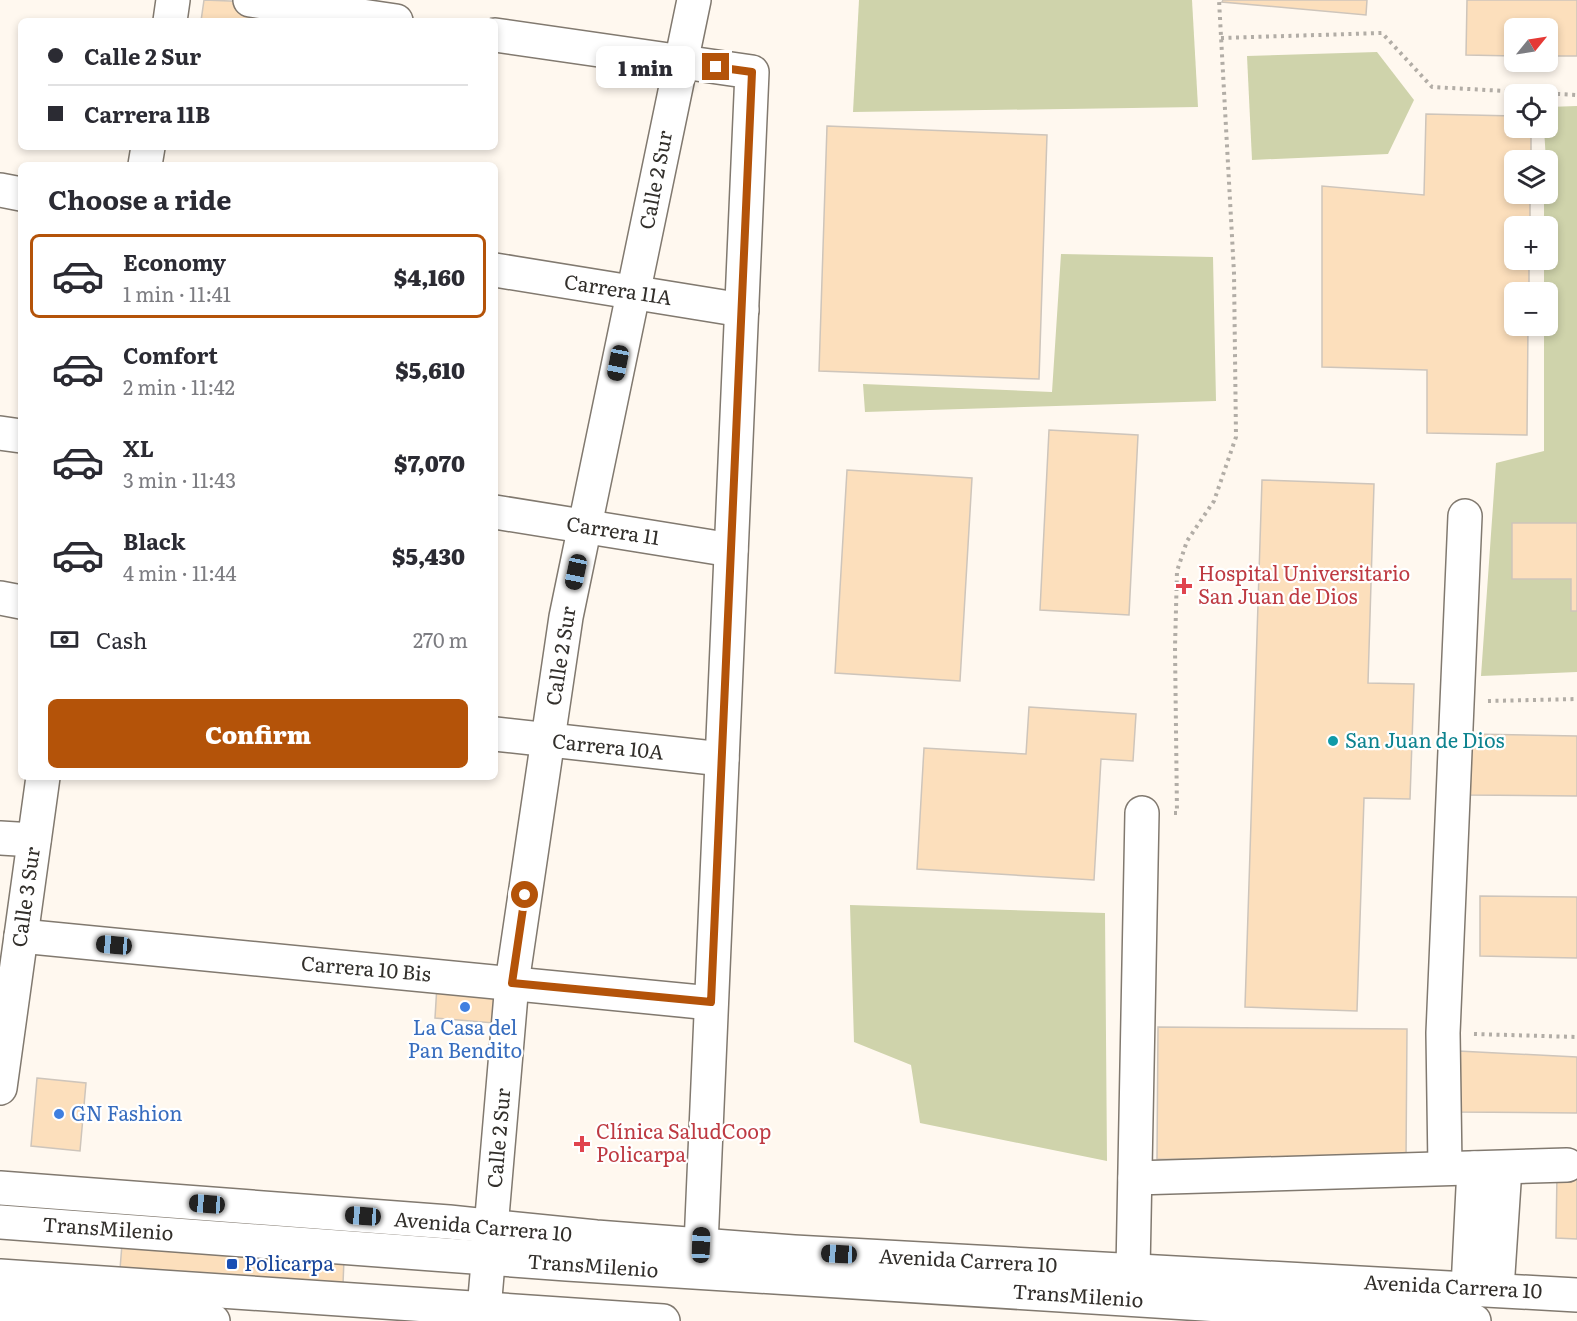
<!DOCTYPE html>
<meta charset="utf-8">
<style>
body{margin:0;font-family:Literata,serif;background:#f7f7f7;color:#2b2b33;height:100vh;display:flex;flex-direction:column;font-size:22px;white-space:nowrap}
*{box-sizing:border-box;margin:0}
p{font-size:20px;color:#7c7c81}
.icon{flex:none;width:33px;height:33px;fill:none;stroke:currentColor;stroke-width:2;stroke-linecap:round;stroke-linejoin:round}
.map{position:relative;flex:1;overflow:hidden}
.panel{position:absolute;left:18px;top:162px;width:480px;height:618px;display:flex;flex-direction:column;background:#fff;border-radius:9px;box-shadow:0 3px 9px #0003}
.panel>*{flex:none}
.guide{position:absolute;left:18px;top:18px;width:480px;height:132px;border-radius:9px;box-shadow:0 3px 9px #0003;display:grid;align-content:center;height:132px;padding:0 30px;background:#fff}
.needle{width:39px;rotate:60deg}
.tools{position:absolute;left:1504px;top:18px;display:grid;gap:12px}
.tools a{display:grid;place-items:center;width:54px;height:54px;border-radius:9px;background:#fff;box-shadow:0 3px 9px #0003;font-size:30px}
.end{position:absolute;width:27px;height:27px;margin:-14px;border:8px solid #b45309;background:#fff;box-shadow:0 0 0 3px #fff}
.from{border-radius:50%}
.bubble{position:absolute;height:42px;border-radius:9px;background:#fff;box-shadow:0 3px 9px #0003;font-size:20px;font-weight:800;line-height:42px;text-align:center}
.car{position:absolute;width:18px;height:36px;margin:-18px -9px;border-radius:8px;box-shadow:0 0 4px 2px #0007;background:linear-gradient(#222 24%,#8ab4d8 0 40%,#222 0 76%,#8ab4d8 0 86%,#222 0)}
.guide b{display:flex;align-items:center;gap:21px;height:57px;font-size:22px}
.guide b+b{border-top:2px solid #e1e1e2}
.guide i{width:15px;height:15px;background:#2b2b33}
ul{padding:0;list-style:none}
li{display:flex;align-items:center;gap:18px;height:84px;margin:0 12px 9px;padding:0 18px;border:3px solid transparent;border-radius:9px}
li div{flex:1}
li b{display:block;font-size:22px}
li em{font-style:normal;font-weight:800}
li.current{border-color:#b45309}
li>.icon{width:54px;height:54px;stroke-width:1.5}
h2{padding:0 30px;font-size:27px;line-height:72px}
.pay{display:flex;align-items:center;gap:15px;height:66px;padding:0 30px;font-size:22px}
.pay p{margin-inline-start:auto}
.primary-button{display:flex;gap:12px;margin-top:auto;padding:12px 30px}
.primary-button a{flex:1;height:69px;border-radius:9px;background:#b45309;color:#fff;font-size:24px;font-weight:800;line-height:69px;text-align:center}
.map>svg:first-child{display:block}
.green{fill:#cfd3ab}
.building{fill:#fcdfbc;stroke:#cec5bb;stroke-width:1.5}
.lines{fill:none;stroke-linecap:round;stroke-linejoin:round}
.minor-casing{stroke:#81796f;stroke-width:36}
.major-casing{stroke:#81796f;stroke-width:36}
.path{stroke:#b2ada6;stroke-width:4;stroke-dasharray:3 4.5;stroke-linecap:butt}
.minor{stroke:#fff;stroke-width:33}
.major{stroke:#fff;stroke-width:33}
.route{stroke:#b45309;stroke-width:8}
.health-dot{fill:#e0444e;stroke:#fff;stroke-width:2}
.culture-dot{fill:#0f9aa8;stroke:#fff;stroke-width:2}
.shop-dot{fill:#3f7fe0;stroke:#fff;stroke-width:2}
.transit-dot{fill:#1a4fb4;stroke:#fff;stroke-width:2}
.labels{text-anchor:middle;stroke-width:4.5;stroke-linejoin:round;paint-order:stroke}
.street-label{font-size:20px;fill:#322f2b;stroke:#fff}
.health-label{font-size:20px;fill:#be3a42;stroke:#fff;text-anchor:start}
.culture-label{font-size:20px;fill:#0d838f;stroke:#fff;text-anchor:start}
.shop-label{font-size:20px;fill:#366cbe;stroke:#fff}
.transit-label{font-size:20px;fill:#164399;stroke:#fff;text-anchor:start}
</style>
<div class="map">
<svg width="1577" height="1321" viewBox="0 0 1577 1321">
<rect width="100%" height="100%" fill="#fff8ef"/>
<!-- green -->
<g class="green">
<polygon points="859,0 1192,0 1198,107 853,112"/>
<polygon points="1377,52 1414,100 1388,154 1252,160 1247,56"/>
<polygon points="1577,106 1577,672 1481,676 1496,463 1544,451 1544,326 1548,326 1548,292 1544,292 1544,260 1548,260 1548,226 1544,226 1544,194 1548,194 1544,128 1548,128 1548,107"/>
<polygon points="1061,254 1213,257 1216,401 865,412 863,384 1052,392"/>
<polygon points="850,905 1105,913 1107,1161 920,1123 911,1065 854,1042"/>
</g>
<!-- building -->
<g class="building">
<polygon points="204,0 257,2 254,21 201,21"/>
<polygon points="1223,0 1367,0 1366,15 1222,2"/>
<polygon points="1467,0 1577,0 1577,56 1548,56 1548,28 1515,28 1515,56 1466,55"/>
<polygon points="1426,114 1515,116 1515,128 1531,128 1531,160 1515,160 1515,194 1530,194 1530,226 1515,226 1515,260 1529,260 1529,292 1515,292 1515,326 1528,326 1527,435 1427,433 1427,370 1322,367 1322,186 1424,195"/>
<polygon points="827,126 1047,135 1039,379 819,371"/>
<polygon points="1049,430 1138,435 1129,615 1040,610"/>
<polygon points="847,470 972,478 960,681 835,673"/>
<polygon points="1262,480 1374,484 1368,683 1414,684 1410,799 1364,798 1357,1011 1245,1007"/>
<polygon points="1512,523 1577,523 1577,611 1571,611 1571,579 1512,579"/>
<polygon points="1029,707 1136,714 1133,761 1101,759 1094,880 917,869 924,748 1026,754"/>
<polygon points="1471,734 1577,736 1577,796 1470,795"/>
<polygon points="1480,896 1577,897 1577,958 1480,956"/>
<polygon points="437,985 496,995 494,1023 435,1018"/>
<polygon points="1158,1027 1407,1029 1406,1161 1157,1159"/>
<polygon points="1458,1051 1577,1057 1577,1113 1457,1112"/>
<polygon points="37,1078 86,1083 80,1151 31,1146"/>
<polygon points="1557,1173 1577,1175 1577,1239 1556,1238"/>
<polygon points="122,1244 344,1259 343,1284 120,1269"/>
</g>
<g class="lines">
<defs>
<g id="minor">
<polyline points="250,0 396,21"/>
<polyline points="170,21 173,0"/>
<polyline points="495,35 752,72 701,1245"/>
<polyline points="145,165 148,147"/>
<polyline points="0,190 21,194"/>
<polyline points="495,270 742,310"/>
<polyline points="0,433 21,436"/>
<polyline points="495,512 731,550"/>
<polyline points="0,598 21,602"/>
<polyline points="495,734 722,759"/>
<polyline points="0,838 34,840"/>
<polyline points="21,936 711,1003"/>
<polyline points="0,1088 43,777"/>
<polyline points="1445,1168 1443,1033 1465,516"/>
<polyline points="1135,1178 1567,1165"/>
<polyline points="0,1222 567,1264 1474,1321"/>
<polyline points="1133,1270 1142,813"/>
<polyline points="0,1276 663,1321"/>
<polyline points="1468,1288 1474,1168"/>
<polyline points="1497,1289 1505,1168"/>
<polyline points="483,1321 512,983 566,617 694,0"/>
</g>
<g id="major">
<polyline points="0,1188 449,1222 596,1237 794,1252 1577,1295"/>
<polyline points="0,1306 213,1321"/>
</g>
</defs>
<!-- minor casing -->
<use href="#minor" class="minor-casing"/>
<!-- major casing -->
<use href="#major" class="major-casing"/>
<!-- path -->
<g class="path">
<polyline points="1221,38 1382,33 1432,87 1577,95"/>
<polyline points="1488,701 1577,699"/>
<polyline points="1174,813 1177,813 1175,647 1177,571 1187,541 1214,501 1236,437 1234,273 1219,0"/>
<polyline points="1474,1034 1577,1037"/>
</g>
<!-- minor -->
<use href="#minor" class="minor"/>
<!-- major -->
<use href="#major" class="major"/>
</g>
<g class="lines">
<!-- route -->
<polyline class="route" points="525,895 512,983 711,1002 752,72 716,67"/>
</g>
<!-- markers -->
<g class="health-dot">
<path d="M1181 577h6v6h6v6h-6v6h-6v-6h-6v-6h6z"/>
<path d="M579 1135h6v6h6v6h-6v6h-6v-6h-6v-6h6z"/>
</g>
<circle class="culture-dot" cx="1333" cy="741" r="6"/>
<g class="shop-dot">
<circle cx="465" cy="1007" r="6"/>
<circle cx="59" cy="1114" r="6"/>
</g>
<rect class="transit-dot" x="226" y="1258" width="12" height="12" rx="3"/>
<g class="labels">
<!-- street labels -->
<g class="street-label">
<text transform="translate(656 180) rotate(-79)" y="7">Calle 2 Sur</text>
<text transform="translate(618 290) rotate(9)" y="7">Carrera 11A</text>
<text transform="translate(613 531) rotate(9)" y="7">Carrera 11</text>
<text transform="translate(561 656) rotate(-81)" y="7">Calle 2 Sur</text>
<text transform="translate(608 747) rotate(6)" y="7">Carrera 10A</text>
<text transform="translate(26 897) rotate(-82)" y="7">Calle 3 Sur</text>
<text transform="translate(366 969) rotate(5)" y="7">Carrera 10 Bis</text>
<text transform="translate(499 1138) rotate(-85)" y="7">Calle 2 Sur</text>
<text transform="translate(483 1227) rotate(5)" y="7">Avenida Carrera 10</text>
<text transform="translate(108 1229) rotate(4)" y="7">TransMilenio</text>
<text transform="translate(968 1261) rotate(3)" y="7">Avenida Carrera 10</text>
<text transform="translate(593 1266) rotate(4)" y="7">TransMilenio</text>
<text transform="translate(1453 1287) rotate(3)" y="7">Avenida Carrera 10</text>
<text transform="translate(1078 1296) rotate(4)" y="7">TransMilenio</text>
</g>
<!-- health labels -->
<g class="health-label">
<text x="1198" y="581">Hospital Universitario<tspan x="1198" dy="23">San Juan de Dios</tspan></text>
<text x="596" y="1139">Clínica SaludCoop<tspan x="596" dy="23">Policarpa</tspan></text>
</g>
<!-- culture labels -->
<g class="culture-label">
<text x="1345" y="748">San Juan de Dios</text>
</g>
<!-- shop labels -->
<g class="shop-label">
<text x="465" y="1035">La Casa del<tspan x="465" dy="23">Pan Bendito</tspan></text>
<text x="71" y="1121" text-anchor="start">GN Fashion</text>
</g>
<!-- transit labels -->
<g class="transit-label">
<text x="244" y="1271">Policarpa</text>
</g>
</g>
</svg>
<div class="tools">
<a><svg class="needle" viewBox="-14 -14 28 28"><path d="M0-13l5 13h-10z" fill="#e53935"/><path d="M0 13l5-13h-10z" fill="#7c7c81"/></svg></a>
<a><svg class="icon" aria-label="locate" viewBox="0 0 24 24"><circle cx="12" cy="12" r="6"/><path d="M12 2v4M12 18v4M2 12h4M18 12h4"/></svg></a>
<a><svg class="icon" aria-label="layers" viewBox="0 0 24 24"><path d="M12 4l9 5-9 5-9-5zM3 14l9 5 9-5"/></svg></a>
<a>+</a>
<a>−</a>
</div>
<i class="end from" style="left:525px;top:895px"></i>
<i class="end" style="left:716px;top:67px"></i>
<div class="bubble" style="left:596px;top:46px;width:99px">1 min</div>
<i class="car" style="left:618px;top:363px;rotate:191deg"></i>
<i class="car" style="left:576px;top:572px;rotate:192deg"></i>
<i class="car" style="left:114px;top:945px;rotate:275deg"></i>
<i class="car" style="left:207px;top:1204px;rotate:274deg"></i>
<i class="car" style="left:363px;top:1216px;rotate:274deg"></i>
<i class="car" style="left:701px;top:1245px;rotate:2deg"></i>
<i class="car" style="left:839px;top:1254px;rotate:273deg"></i>
<div class="guide">
<b><i class="from"></i>Calle 2 Sur</b>
<b><i></i>Carrera 11B</b>
</div>
<section class="panel">
<h2>Choose a ride</h2>
<ul>
<li class="current"><svg class="icon" aria-label="car" viewBox="0 0 24 24"><path d="M5 17H2v-5l4-1 3-4h7l3 4 3 1v5h-3M9 17h6M6 11h13"/><circle cx="7" cy="17" r="2"/><circle cx="17" cy="17" r="2"/></svg><div><b>Economy</b><p>1 min · 11:41</p></div><em>$4,160</em></li>
<li><svg class="icon" aria-label="car" viewBox="0 0 24 24"><path d="M5 17H2v-5l4-1 3-4h7l3 4 3 1v5h-3M9 17h6M6 11h13"/><circle cx="7" cy="17" r="2"/><circle cx="17" cy="17" r="2"/></svg><div><b>Comfort</b><p>2 min · 11:42</p></div><em>$5,610</em></li>
<li><svg class="icon" aria-label="car" viewBox="0 0 24 24"><path d="M5 17H2v-5l4-1 3-4h7l3 4 3 1v5h-3M9 17h6M6 11h13"/><circle cx="7" cy="17" r="2"/><circle cx="17" cy="17" r="2"/></svg><div><b>XL</b><p>3 min · 11:43</p></div><em>$7,070</em></li>
<li><svg class="icon" aria-label="car" viewBox="0 0 24 24"><path d="M5 17H2v-5l4-1 3-4h7l3 4 3 1v5h-3M9 17h6M6 11h13"/><circle cx="7" cy="17" r="2"/><circle cx="17" cy="17" r="2"/></svg><div><b>Black</b><p>4 min · 11:44</p></div><em>$5,430</em></li>
</ul>
<div class="pay"><svg class="icon" aria-label="cash" viewBox="0 0 24 24"><path d="M3 7h18v10H3z"/><circle cx="12" cy="12" r="2"/></svg>Cash<p>270 m</p></div>
<div class="primary-button"><a>Confirm</a></div>
</section>
</div>
